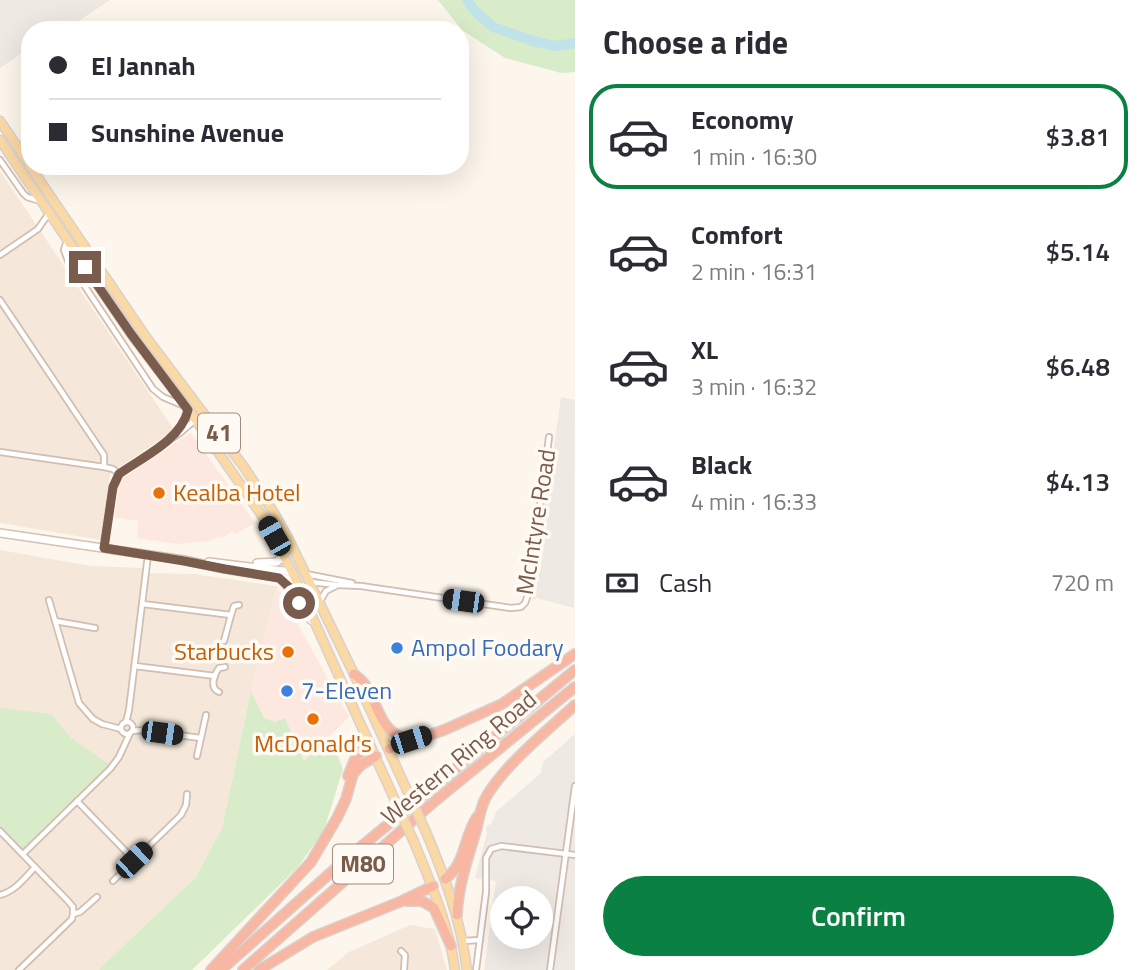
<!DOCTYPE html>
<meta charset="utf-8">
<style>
body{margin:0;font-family:"Titillium Web",sans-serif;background:#f2f2f3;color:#2b2b33;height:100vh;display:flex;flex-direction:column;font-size:26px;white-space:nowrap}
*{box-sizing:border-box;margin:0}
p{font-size:23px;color:#7c7c81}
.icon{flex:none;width:38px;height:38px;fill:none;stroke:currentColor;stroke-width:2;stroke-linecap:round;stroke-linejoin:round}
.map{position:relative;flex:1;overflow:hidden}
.drawer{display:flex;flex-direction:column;background:#fff;width:567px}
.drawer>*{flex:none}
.guide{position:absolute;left:21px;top:21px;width:448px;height:154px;border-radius:28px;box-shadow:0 7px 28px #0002;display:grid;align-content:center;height:154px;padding:0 28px;background:#fff}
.buttons{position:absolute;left:490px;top:886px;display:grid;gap:14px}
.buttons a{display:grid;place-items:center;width:63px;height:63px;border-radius:50%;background:#fff;box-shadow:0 7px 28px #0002;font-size:35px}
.end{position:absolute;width:32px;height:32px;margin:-16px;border:9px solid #7a5c4d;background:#fff;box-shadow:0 0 0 4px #fff}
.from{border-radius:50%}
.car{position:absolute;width:21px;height:42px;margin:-21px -10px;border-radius:9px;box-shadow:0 0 5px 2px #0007;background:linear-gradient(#222 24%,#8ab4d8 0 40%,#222 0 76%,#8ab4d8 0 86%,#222 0)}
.guide b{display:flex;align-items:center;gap:24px;height:66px;font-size:26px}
.guide b+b{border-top:2px solid #e1e1e2}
.guide i{width:18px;height:18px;background:#2b2b33}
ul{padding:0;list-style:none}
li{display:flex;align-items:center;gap:21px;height:105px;margin:0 14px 10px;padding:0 14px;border:4px solid transparent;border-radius:28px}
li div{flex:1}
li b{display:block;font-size:26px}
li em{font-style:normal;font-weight:600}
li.active{border-color:#0b8043}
li>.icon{width:63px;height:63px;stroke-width:1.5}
h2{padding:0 28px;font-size:32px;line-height:84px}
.pay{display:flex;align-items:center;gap:18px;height:77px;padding:0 28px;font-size:26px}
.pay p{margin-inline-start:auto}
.action{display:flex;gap:14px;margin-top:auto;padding:14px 28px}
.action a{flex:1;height:80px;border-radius:42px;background:#0b8043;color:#fff;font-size:28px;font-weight:600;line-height:80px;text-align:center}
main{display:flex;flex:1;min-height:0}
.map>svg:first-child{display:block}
.residential{fill:#f5e8da}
.commercial{fill:#fde8e0}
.industrial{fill:#efe9e4;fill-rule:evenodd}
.green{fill:#d8ecc9}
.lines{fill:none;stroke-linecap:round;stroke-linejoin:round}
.river{stroke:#bfe3e8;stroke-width:10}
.street-casing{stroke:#d1beb0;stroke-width:8}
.secondary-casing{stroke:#d6c0b0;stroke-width:10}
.primary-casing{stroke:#dad1cd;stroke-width:11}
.highway-casing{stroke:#dad1cd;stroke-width:12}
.street{stroke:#fff;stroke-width:4.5}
.secondary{stroke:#fff;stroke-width:7}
.primary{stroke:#fbd9a5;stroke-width:8}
.highway{stroke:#f7b7a3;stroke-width:9}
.primary-bridge-casing{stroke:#dad1cd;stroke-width:11;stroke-linecap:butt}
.primary-bridge{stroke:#fbd9a5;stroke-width:8}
.route{stroke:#7a5c4d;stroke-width:9}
.food-dot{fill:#e8710a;stroke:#fffaf3;stroke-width:2.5}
.shop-dot{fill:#3f7fe0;stroke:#fffaf3;stroke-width:2.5}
.labels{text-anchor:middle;stroke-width:7;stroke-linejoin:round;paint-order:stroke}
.shield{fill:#fffaf3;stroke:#a28b7f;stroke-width:2}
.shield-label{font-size:23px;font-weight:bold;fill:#7a5c4d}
.food-label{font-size:24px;fill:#c56008;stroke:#fffaf3;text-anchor:start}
.street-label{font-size:24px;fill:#7a5c4d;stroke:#fffaf3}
.shop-label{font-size:24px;fill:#366cbe;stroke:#fffaf3;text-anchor:start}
</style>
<main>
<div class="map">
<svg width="575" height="970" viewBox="0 0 575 970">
<rect width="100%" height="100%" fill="#fdf6ec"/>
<!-- residential -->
<g class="residential">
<polygon points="0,171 174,430 110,474 101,540 0,523"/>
<polygon points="0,550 91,566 142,568 142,573 194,574 277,586 251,691 222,828 196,877 98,970 0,970"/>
<polygon points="410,925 435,929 447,970 327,970 349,952"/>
</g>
<!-- commercial -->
<g class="commercial">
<polygon points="190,433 191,433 255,523 235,534 233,531 221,539 220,536 211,541 177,544 137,538 138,521 114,517 120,481 123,478"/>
<polygon points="277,586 349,717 304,761 285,718 275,722 264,718 251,691"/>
</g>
<!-- industrial -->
<g class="industrial">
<polygon points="0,0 110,0 65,30 30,30 30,54 28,55 25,51 0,68"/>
<polygon points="561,397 575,400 574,608 536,598 532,602"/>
<path d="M575,734V970H484L496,881L475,878L487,833L486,829L487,826L491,824L496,812L541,773L543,762ZM502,898H541V936H502Z"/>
</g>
<!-- green -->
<g class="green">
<polygon points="438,0 575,0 575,72 561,73 505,58 462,30"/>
<polygon points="251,691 264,718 275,722 285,718 304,761 330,736 343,769 324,830 298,867 192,970 98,970 196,877 222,828"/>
<polygon points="0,708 51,714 71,738 110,765 22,851 0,827"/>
</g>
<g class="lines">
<!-- river -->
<polyline class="river" points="467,0 473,9 493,27 533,41 555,46 575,43"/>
<defs>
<g id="street">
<polyline points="0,160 23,193 27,197 40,201"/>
<polyline points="67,240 64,250 68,261 153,389 163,397 182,405"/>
<polyline points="0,255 38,229 49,213"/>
<polyline points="0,300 104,455 104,467"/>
<polyline points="176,434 184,422 188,411"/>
<polyline points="0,452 104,467 113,469 119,474"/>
<polyline points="104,548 113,487 119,474 180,433 195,420"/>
<polyline points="306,574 352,583"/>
<polyline points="310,582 337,585 361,586 511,608 521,607 525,603 529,592 549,437"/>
<polyline points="49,600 79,703 93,719 102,724 121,729"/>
<polyline points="319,603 326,591 336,586"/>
<polyline points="143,604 231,615 224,641"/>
<polyline points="231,615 234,606 239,605"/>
<polyline points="55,621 95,628"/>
<polyline points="135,666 215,676"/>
<path d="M219,692C209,688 214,675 219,668L225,667"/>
<polyline points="126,722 129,710 148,555"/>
<circle cx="127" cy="728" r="6"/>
<polyline points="132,731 143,730 200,738"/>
<polyline points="197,756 206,715"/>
<polyline points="77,801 134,860"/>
<polyline points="0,831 68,901 73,907 73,914"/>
<polyline points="23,854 110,769 119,757 130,733"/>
<polyline points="113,881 181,815 186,805 187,794"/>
<path d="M0,895C15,891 25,878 35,867"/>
<polyline points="463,941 480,940"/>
<polyline points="401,951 405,955 404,970"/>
<polyline points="19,970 72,919 73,914 80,912 97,897"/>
<polyline points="476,970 486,892 486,858 491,849 501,846 575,855"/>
<polyline points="550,970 575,786"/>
</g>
<g id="secondary">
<polyline points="0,533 184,560 225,569 295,580"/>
<polyline points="209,562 292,572"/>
<polyline points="257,563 277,562 284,555"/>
<polyline points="281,579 287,586 311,620"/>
</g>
<g id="primary">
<polyline points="0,121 30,165"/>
<polyline points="0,140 131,334 189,410 265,520 292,572 393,796"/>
<polyline points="30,166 146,337 244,467 274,513 289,540 354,674 405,786"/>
<path d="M426,832C445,877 461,921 467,970"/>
<path d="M414,842C431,884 449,925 455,970"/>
</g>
<g id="highway">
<path d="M354,674C358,677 363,681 366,686C380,709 380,734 411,740"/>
<polyline points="389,749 444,730 502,704 575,654"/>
<polyline points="348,776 355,759 369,742"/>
<path d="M445,879C466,864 463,838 477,817"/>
<polyline points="406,901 422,901 434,908 451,946"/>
<path d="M457,915C458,886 468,858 476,831C479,820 480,809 485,799C503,766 547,731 575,705"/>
<polyline points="211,970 311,862 337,818 346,799 353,774 361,765 376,756"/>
<polyline points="221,970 345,860 575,670"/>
<polyline points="243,970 435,801 575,687"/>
<polyline points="259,970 313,937 402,901 433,886"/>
</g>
</defs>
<!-- street casing -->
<use href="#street" class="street-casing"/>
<!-- secondary casing -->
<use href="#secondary" class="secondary-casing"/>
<!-- primary casing -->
<use href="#primary" class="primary-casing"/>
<!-- highway casing -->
<use href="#highway" class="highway-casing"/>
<!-- street -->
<use href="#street" class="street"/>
<!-- secondary -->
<use href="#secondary" class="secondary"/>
<!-- primary -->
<use href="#primary" class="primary"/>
<!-- highway -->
<use href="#highway" class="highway"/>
<defs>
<g id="primary-bridge">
<polyline points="405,786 426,832"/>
<polyline points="393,796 414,842"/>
</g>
</defs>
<!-- primary-bridge casing -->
<use href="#primary-bridge" class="primary-bridge-casing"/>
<!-- primary-bridge -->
<use href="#primary-bridge" class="primary-bridge"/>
</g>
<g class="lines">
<!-- route -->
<path class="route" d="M85,267L131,334L188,410C181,440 143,457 119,474L113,487L104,548L184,561L225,569L279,578L288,586L299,603"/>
</g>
<!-- markers -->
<g class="food-dot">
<circle cx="159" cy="493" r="7"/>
<circle cx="288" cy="652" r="7"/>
<circle cx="313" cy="719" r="7"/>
</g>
<g class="shop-dot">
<circle cx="397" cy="648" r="7"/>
<circle cx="287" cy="691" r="7"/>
</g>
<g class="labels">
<!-- shield labels -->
<g class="shield">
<rect x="198" y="413.5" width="42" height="39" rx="5"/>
<rect x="333" y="844.5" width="60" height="39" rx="5"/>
</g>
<g class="shield-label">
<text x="219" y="441">41</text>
<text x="363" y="872">M80</text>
</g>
<!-- food labels -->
<g class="food-label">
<text x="173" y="501">Kealba Hotel</text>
<text x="274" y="660" text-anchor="end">Starbucks</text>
<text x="313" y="752" text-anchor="middle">McDonald's</text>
</g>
<!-- street labels -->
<g class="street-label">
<text transform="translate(536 522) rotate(-81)" y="8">McIntyre Road</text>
<text transform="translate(459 758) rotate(-40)" y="8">Western Ring Road</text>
</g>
<!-- shop labels -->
<g class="shop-label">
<text x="411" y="656">Ampol Foodary</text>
<text x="301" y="699">7-Eleven</text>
</g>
</g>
</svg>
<div class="buttons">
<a><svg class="icon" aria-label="locate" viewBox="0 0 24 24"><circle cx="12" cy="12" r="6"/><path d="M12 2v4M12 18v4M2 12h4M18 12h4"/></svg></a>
</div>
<i class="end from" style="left:299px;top:603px"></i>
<i class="end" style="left:85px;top:267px"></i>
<i class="car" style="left:274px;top:536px;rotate:330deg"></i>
<i class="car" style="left:463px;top:601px;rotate:278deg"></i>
<i class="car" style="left:162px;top:733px;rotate:98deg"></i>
<i class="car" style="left:411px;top:740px;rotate:72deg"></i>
<i class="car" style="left:134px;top:860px;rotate:46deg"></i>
<div class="guide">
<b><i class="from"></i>El Jannah</b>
<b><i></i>Sunshine Avenue</b>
</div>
</div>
<section class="drawer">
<h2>Choose a ride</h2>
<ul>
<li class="active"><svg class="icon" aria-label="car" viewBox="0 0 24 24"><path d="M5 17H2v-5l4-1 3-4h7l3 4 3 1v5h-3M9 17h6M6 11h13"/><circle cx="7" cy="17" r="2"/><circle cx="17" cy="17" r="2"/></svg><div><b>Economy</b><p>1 min · 16:30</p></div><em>$3.81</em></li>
<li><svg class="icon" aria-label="car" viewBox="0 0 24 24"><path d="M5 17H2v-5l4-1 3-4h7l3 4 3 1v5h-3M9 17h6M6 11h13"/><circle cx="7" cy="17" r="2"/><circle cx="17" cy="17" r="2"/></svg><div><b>Comfort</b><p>2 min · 16:31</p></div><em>$5.14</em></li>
<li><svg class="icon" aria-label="car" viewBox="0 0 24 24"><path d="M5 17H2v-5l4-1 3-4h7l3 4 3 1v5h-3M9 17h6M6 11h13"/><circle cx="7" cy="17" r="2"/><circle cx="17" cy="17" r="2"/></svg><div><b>XL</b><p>3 min · 16:32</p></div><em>$6.48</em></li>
<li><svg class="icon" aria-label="car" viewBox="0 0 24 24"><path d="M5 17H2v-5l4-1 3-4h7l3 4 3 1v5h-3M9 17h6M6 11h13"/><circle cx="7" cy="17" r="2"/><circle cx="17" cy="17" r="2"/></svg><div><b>Black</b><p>4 min · 16:33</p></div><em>$4.13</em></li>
</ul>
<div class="pay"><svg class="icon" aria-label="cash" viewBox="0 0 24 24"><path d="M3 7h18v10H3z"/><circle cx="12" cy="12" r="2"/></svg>Cash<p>720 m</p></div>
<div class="action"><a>Confirm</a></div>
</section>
</main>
